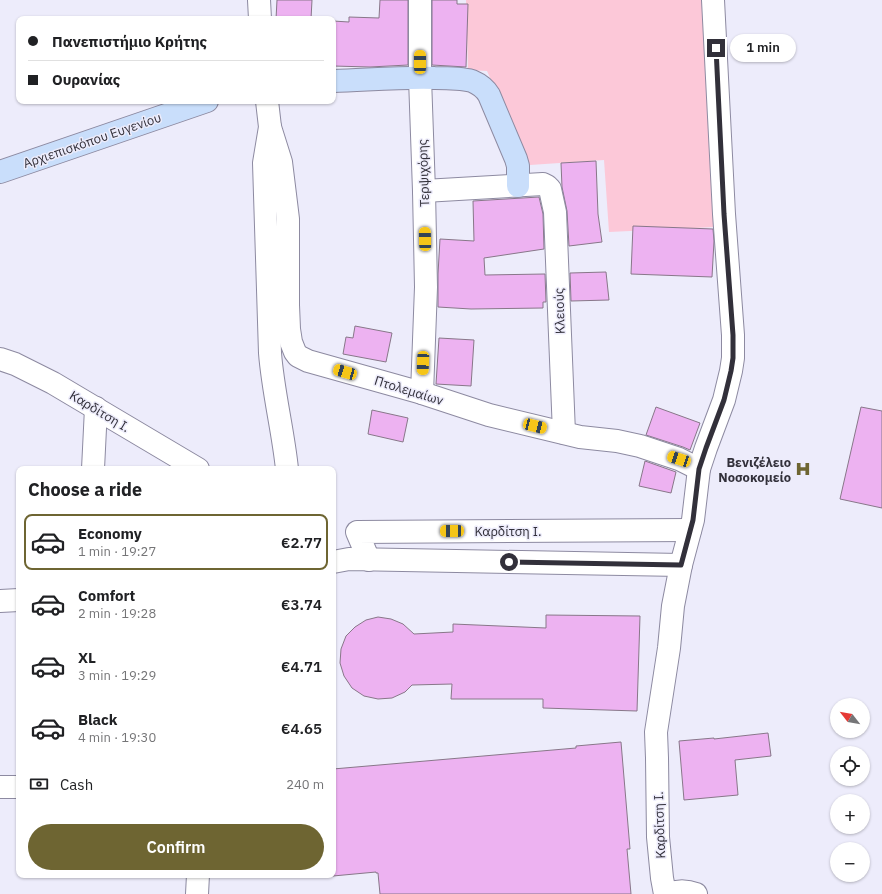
<!DOCTYPE html>
<meta charset="utf-8">
<style>
body{margin:0;font-family:"IBM Plex Sans",sans-serif;background:#f6f6f6;color:#202124;height:100vh;display:flex;flex-direction:column;font-size:15px;white-space:nowrap}
*{box-sizing:border-box;margin:0}
p{font-size:13px;color:#757577}
.icon{flex:none;width:22px;height:22px;fill:none;stroke:currentColor;stroke-width:2;stroke-linecap:round;stroke-linejoin:round}
.map{position:relative;flex:1;overflow:hidden}
.sheet{position:absolute;left:16px;top:466px;width:320px;height:412px;display:flex;flex-direction:column;background:#fff;border-radius:8px;box-shadow:0 1px 3px #0004}
.sheet>*{flex:none}
.banner{position:absolute;left:16px;top:16px;width:320px;height:88px;border-radius:8px;box-shadow:0 1px 3px #0004;display:grid;align-content:center;height:88px;padding:0 12px;background:#fff}
.needle{width:26px;rotate:301deg}
.tools{position:absolute;left:830px;top:698px;display:grid;gap:8px}
.tools a{display:grid;place-items:center;width:40px;height:40px;border-radius:50%;background:#fff;box-shadow:0 1px 3px #0004;font-size:20px}
.end{position:absolute;width:18px;height:18px;margin:-9px;border:5px solid #32303a;background:#fff;box-shadow:0 0 0 2px #fff}
.from{border-radius:50%}
.bubble{position:absolute;height:28px;border-radius:14px;background:#fff;box-shadow:0 1px 3px #0004;font-size:13px;font-weight:600;line-height:28px;text-align:center}
.car{position:absolute;width:12px;height:24px;margin:-12px -6px;border-radius:5px;box-shadow:0 0 3px 1px #0007;background:linear-gradient(#f5c518 24%,#345 0 40%,#f5c518 0 76%,#345 0 86%,#f5c518 0)}
.banner b{display:flex;align-items:center;gap:14px;height:38px;font-size:15px}
.banner b+b{border-top:1px solid #e0e0e0}
.banner i{width:10px;height:10px;background:#202124}
ul{padding:0;list-style:none}
li{display:flex;align-items:center;gap:12px;height:56px;margin:0 8px 6px;padding:0 4px;border:2px solid transparent;border-radius:8px}
li div{flex:1}
li b{display:block;font-size:15px}
li em{font-style:normal;font-weight:600}
li.active{border-color:#6e6532}
li>.icon{width:36px;height:36px;stroke-width:1.5}
h2{padding:0 12px;font-size:18px;line-height:48px}
.pay{display:flex;align-items:center;gap:10px;height:44px;padding:0 12px;font-size:15px}
.pay p{margin-inline-start:auto}
.primary-button{display:flex;gap:8px;margin-top:auto;padding:8px 12px}
.primary-button a{flex:1;height:46px;border-radius:24px;background:#6e6532;color:#fff;font-size:16px;font-weight:600;line-height:46px;text-align:center}
.map>svg:first-child{display:block}
.green{fill:#fcc8d8}
.building{fill:#edb2f1;stroke:#887789}
.lines{fill:none;stroke-linecap:round;stroke-linejoin:round}
.street-casing{stroke:#8d8aa1;stroke-width:24}
.secondary-casing{stroke:#8d8aa1;stroke-width:24}
.street{stroke:#fff;stroke-width:22}
.secondary{stroke:#c9defb;stroke-width:22}
.route{stroke:#32303a;stroke-width:5}
.labels{text-anchor:middle;stroke-width:3;stroke-linejoin:round;paint-order:stroke}
.street-label{font-size:13px;fill:#32303a;stroke:#edecfb}
.poi-label{font-size:13px;font-weight:bold;fill:#32303a;stroke:#edecfb;text-anchor:end}
</style>
<div class="map">
<svg width="882" height="894" viewBox="0 0 882 894">
<rect width="100%" height="100%" fill="#edecfb"/>
<!-- green -->
<polygon class="green" points="466,0 703,0 715,227 609,232 604,160 530,165 487,71 468,70"/>
<!-- building -->
<g class="building">
<polygon points="277,0 312,0 311,19 276,19"/>
<polygon points="380,0 408,0 408,65 370,67 333,66 333,21 349,22 349,17 379,18"/>
<polygon points="432,0 457,0 457,4 468,4 466,67 432,65"/>
<polygon points="596,161 598,214 602,242 569,246 567,211 562,187 561,163"/>
<polygon points="539,197 543,214 544,249 484,258 485,275 545,274 546,302 543,302 543,308 471,309 438,307 438,274 440,239 474,241 473,201"/>
<polygon points="633,226 713,229 714,241 712,277 631,274"/>
<polygon points="606,272 609,300 571,301 570,273"/>
<polygon points="355,326 392,333 386,362 343,354 346,337 353,338"/>
<polygon points="439,338 474,340 471,386 436,384"/>
<polygon points="656,407 700,423 690,450 683,447 646,435"/>
<polygon points="861,407 882,411 882,508 840,499"/>
<polygon points="372,410 408,418 403,442 368,434"/>
<polygon points="645,461 676,472 671,493 639,486"/>
<polygon points="546,615 640,616 637,711 543,708 543,699 451,699 452,684 412,685 405,692 392,698 378,699 364,696 352,688 344,676 340,663 341,649 346,636 355,627 366,620 378,617 391,619 403,624 414,634 453,632 453,624 546,628"/>
<polygon points="768,733 771,756 735,760 738,795 684,800 679,741 714,738 714,739"/>
<polygon points="621,742 630,849 627,849 631,894 380,894 378,873 376,873 376,872 333,876 333,769 576,748 576,746"/>
</g>
<g class="lines">
<defs>
<g id="street">
<polyline points="259,0 260,19"/>
<polyline points="420,0 420,78 424,191 426,287 422,393"/>
<path d="M267,101L270,127L264,163L270,353C273,392 283,430 287,469"/>
<polyline points="270,127 281,162 288,219 288,305 289,329 291,342 295,352 298,356 308,361 422,393 489,415 580,437 617,441 640,446 679,459 699,469"/>
<polyline points="424,191 543,184 547,186 550,189 555,212 564,433"/>
<polyline points="0,359 15,364 53,383 198,469"/>
<polyline points="93,469 96,408"/>
<polyline points="369,560 357,532 690,530"/>
<polyline points="333,562 349,559 681,565"/>
<polyline points="0,601 19,600"/>
<polyline points="0,787 19,787"/>
<polyline points="197,894 198,875"/>
<polyline points="665,894 662,878 658,837 657,758 656,732 669,648 673,606 681,565 693,520 699,469 706,448 724,400 731,371 733,358 733,335 724,214 713,0"/>
<path d="M668,894C678,890 686,890 696,894"/>
</g>
<g id="secondary">
<path d="M333,81C367,80 401,77 435,78C447,78 461,78 472,81C479,84 485,88 489,95L516,159L518,166V186"/>
<polyline points="0,172 207,101"/>
</g>
</defs>
<!-- street casing -->
<use href="#street" class="street-casing"/>
<!-- secondary casing -->
<use href="#secondary" class="secondary-casing"/>
<!-- street -->
<use href="#street" class="street"/>
<!-- secondary -->
<use href="#secondary" class="secondary"/>
</g>
<g class="lines">
<!-- route -->
<polyline class="route" points="509,562 681,565 693,520 699,469 706,448 724,400 731,371 733,358 733,335 724,214 716,48"/>
</g>
<!-- icons -->
<defs>
<symbol id="hospital-bare" viewBox="-9 -9 18 18"><path d="M-5-5h3v3.5h4V-5h3V5h-3V1.5h-4V5h-3Z" fill="#6e6532" stroke="#edecfb" stroke-width="2.5" paint-order="stroke"/></symbol>
</defs>
<g fill-rule="evenodd">
<use href="#hospital-bare" x="792" y="458" width="22" height="22"/>
</g>
<g class="labels">
<!-- street labels -->
<g class="street-label">
<text transform="translate(92 140) rotate(-19)" y="5">Αρχιεπισκόπου Ευγενίου</text>
<text transform="translate(423 173) rotate(-92)" y="5">Τερψιχόρης</text>
<text transform="translate(559 311) rotate(-92)" y="5">Κλειούς</text>
<text transform="translate(409 390) rotate(17)" y="5">Πτολεμαίων</text>
<text transform="translate(100 411) rotate(31)" y="5">Καρδίτση Ι.</text>
<text x="508" y="536">Καρδίτση Ι.</text>
<text transform="translate(659 825) rotate(-92)" y="5">Καρδίτση Ι.</text>
</g>
<!-- poi labels -->
<g class="poi-label">
<text x="791" y="467">Βενιζέλειο<tspan x="791" dy="15">Νοσοκομείο</tspan></text>
</g>
</g>
</svg>
<div class="tools">
<a><svg class="needle" viewBox="-14 -14 28 28"><path d="M0-13l5 13h-10z" fill="#e53935"/><path d="M0 13l5-13h-10z" fill="#757577"/></svg></a>
<a><svg class="icon" aria-label="locate" viewBox="0 0 24 24"><circle cx="12" cy="12" r="6"/><path d="M12 2v4M12 18v4M2 12h4M18 12h4"/></svg></a>
<a>+</a>
<a>−</a>
</div>
<i class="end from" style="left:509px;top:562px"></i>
<i class="end" style="left:716px;top:48px"></i>
<div class="bubble" style="left:730px;top:34px;width:66px">1 min</div>
<i class="car" style="left:420px;top:62px;rotate:0deg"></i>
<i class="car" style="left:425px;top:239px;rotate:359deg"></i>
<i class="car" style="left:423px;top:363px;rotate:182deg"></i>
<i class="car" style="left:345px;top:372px;rotate:286deg"></i>
<i class="car" style="left:535px;top:426px;rotate:104deg"></i>
<i class="car" style="left:679px;top:459px;rotate:288deg"></i>
<i class="car" style="left:452px;top:531px;rotate:270deg"></i>
<div class="banner">
<b><i class="from"></i>Πανεπιστήμιο Κρήτης</b>
<b><i></i>Ουρανίας</b>
</div>
<section class="sheet">
<h2>Choose a ride</h2>
<ul>
<li class="active"><svg class="icon" aria-label="car" viewBox="0 0 24 24"><path d="M5 17H2v-5l4-1 3-4h7l3 4 3 1v5h-3M9 17h6M6 11h13"/><circle cx="7" cy="17" r="2"/><circle cx="17" cy="17" r="2"/></svg><div><b>Economy</b><p>1 min · 19:27</p></div><em>€2.77</em></li>
<li><svg class="icon" aria-label="car" viewBox="0 0 24 24"><path d="M5 17H2v-5l4-1 3-4h7l3 4 3 1v5h-3M9 17h6M6 11h13"/><circle cx="7" cy="17" r="2"/><circle cx="17" cy="17" r="2"/></svg><div><b>Comfort</b><p>2 min · 19:28</p></div><em>€3.74</em></li>
<li><svg class="icon" aria-label="car" viewBox="0 0 24 24"><path d="M5 17H2v-5l4-1 3-4h7l3 4 3 1v5h-3M9 17h6M6 11h13"/><circle cx="7" cy="17" r="2"/><circle cx="17" cy="17" r="2"/></svg><div><b>XL</b><p>3 min · 19:29</p></div><em>€4.71</em></li>
<li><svg class="icon" aria-label="car" viewBox="0 0 24 24"><path d="M5 17H2v-5l4-1 3-4h7l3 4 3 1v5h-3M9 17h6M6 11h13"/><circle cx="7" cy="17" r="2"/><circle cx="17" cy="17" r="2"/></svg><div><b>Black</b><p>4 min · 19:30</p></div><em>€4.65</em></li>
</ul>
<div class="pay"><svg class="icon" aria-label="cash" viewBox="0 0 24 24"><path d="M3 7h18v10H3z"/><circle cx="12" cy="12" r="2"/></svg>Cash<p>240 m</p></div>
<div class="primary-button"><a>Confirm</a></div>
</section>
</div>
